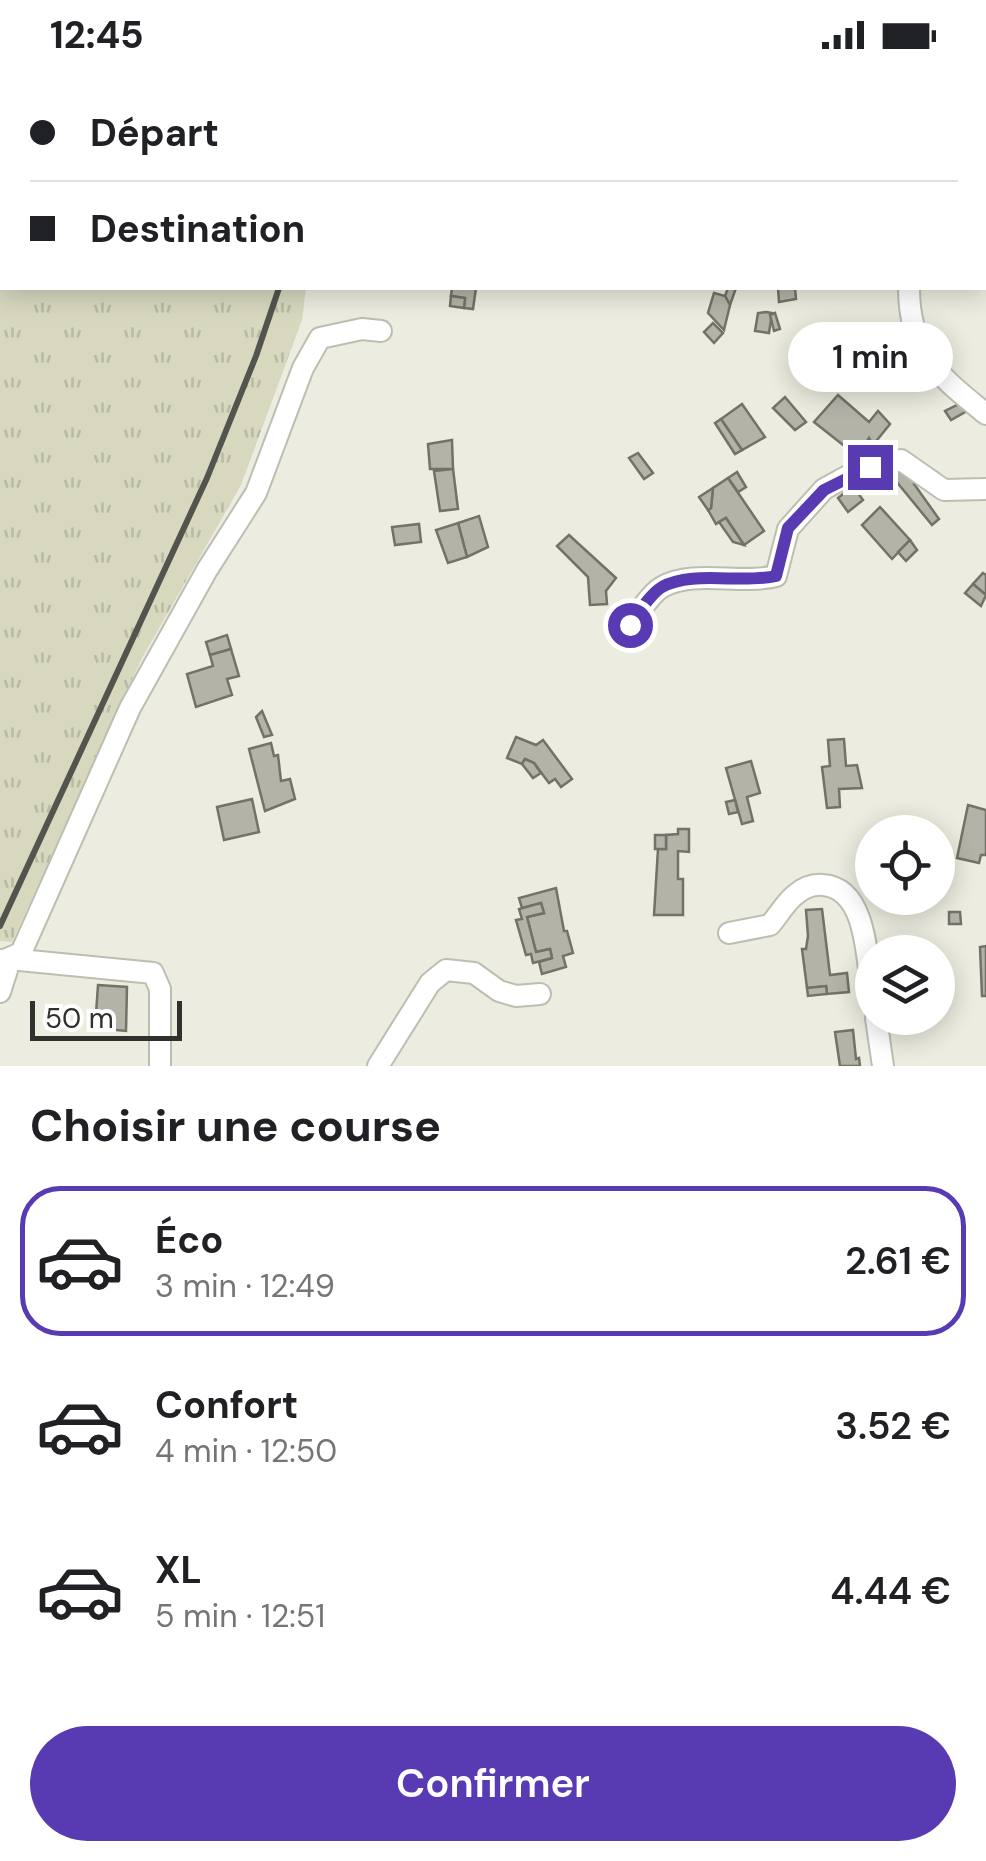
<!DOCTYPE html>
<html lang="fr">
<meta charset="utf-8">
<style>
body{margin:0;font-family:"DM Sans",sans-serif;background:#f2f2f2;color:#202124;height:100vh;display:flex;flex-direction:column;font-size:38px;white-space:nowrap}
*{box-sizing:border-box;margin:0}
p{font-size:32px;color:#757577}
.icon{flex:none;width:55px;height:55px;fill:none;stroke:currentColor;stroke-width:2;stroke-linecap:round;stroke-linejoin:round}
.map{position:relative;height:996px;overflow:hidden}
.sheet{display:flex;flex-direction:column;background:#fff;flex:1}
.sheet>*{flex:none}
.guide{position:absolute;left:0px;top:0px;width:988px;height:220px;box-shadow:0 5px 25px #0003;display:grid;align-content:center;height:220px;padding:0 30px;background:#fff}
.controls{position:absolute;left:855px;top:745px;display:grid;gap:20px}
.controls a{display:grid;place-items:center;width:100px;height:100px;border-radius:50%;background:#fff;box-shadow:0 5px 25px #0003;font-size:50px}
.scale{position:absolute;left:30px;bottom:25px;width:152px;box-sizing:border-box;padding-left:10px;border:5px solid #30302c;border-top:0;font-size:28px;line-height:35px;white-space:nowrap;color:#30302c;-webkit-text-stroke:8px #fff;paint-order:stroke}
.end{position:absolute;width:45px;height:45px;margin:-22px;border:12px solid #583bb3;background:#fff;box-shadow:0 0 0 5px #fff}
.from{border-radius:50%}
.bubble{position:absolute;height:70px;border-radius:35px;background:#fff;box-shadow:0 5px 25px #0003;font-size:32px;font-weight:600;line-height:70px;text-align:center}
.guide b{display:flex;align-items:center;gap:35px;height:95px;font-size:38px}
.guide b+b{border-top:2px solid #e0e0e0}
.guide i{width:25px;height:25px;background:#202124}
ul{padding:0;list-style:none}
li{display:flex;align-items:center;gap:30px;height:150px;margin:0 20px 15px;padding:0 10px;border:5px solid transparent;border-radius:40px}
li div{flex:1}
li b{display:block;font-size:38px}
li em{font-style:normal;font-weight:600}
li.selected{border-color:#583bb3}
li>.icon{width:90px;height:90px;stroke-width:1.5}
h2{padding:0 30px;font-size:45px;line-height:120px}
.button{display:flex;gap:20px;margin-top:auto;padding:20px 30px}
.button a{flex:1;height:115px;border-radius:60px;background:#583bb3;color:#fff;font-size:40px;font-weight:600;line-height:115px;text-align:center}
.status{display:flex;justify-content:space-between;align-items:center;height:70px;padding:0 50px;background:#fff;direction:ltr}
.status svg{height:28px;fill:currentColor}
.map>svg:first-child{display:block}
.grass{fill:url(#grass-tufts)}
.building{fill:#b3b3a8;stroke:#727268;stroke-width:2.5}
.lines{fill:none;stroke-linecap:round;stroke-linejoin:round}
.minor-casing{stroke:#bdbeb2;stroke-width:24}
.path{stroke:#a4a49b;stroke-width:4;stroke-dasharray:5 5;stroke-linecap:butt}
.minor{stroke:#fff;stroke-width:20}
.rail{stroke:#54544f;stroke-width:6}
.route{stroke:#583bb3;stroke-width:12}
</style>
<div class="status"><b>12:45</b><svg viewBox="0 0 49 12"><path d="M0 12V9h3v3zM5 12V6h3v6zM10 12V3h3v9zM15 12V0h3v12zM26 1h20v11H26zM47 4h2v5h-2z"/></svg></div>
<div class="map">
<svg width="986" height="996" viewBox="0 0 986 996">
<defs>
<pattern id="grass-tufts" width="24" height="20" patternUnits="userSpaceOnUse" patternTransform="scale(2.5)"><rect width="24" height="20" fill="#d7d8be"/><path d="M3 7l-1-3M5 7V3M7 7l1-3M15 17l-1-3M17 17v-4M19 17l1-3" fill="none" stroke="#b9baa3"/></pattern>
</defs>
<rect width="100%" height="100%" fill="#ecece0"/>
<!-- grass -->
<polygon class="grass" points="0,95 2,218 306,218 302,250 241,415 142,588 12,872 0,871"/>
<!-- building -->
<g class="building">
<polygon points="452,218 476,218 473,239 464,238 465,228 451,226"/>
<polygon points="728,218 736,218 730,235 725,226"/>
<polygon points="778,218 795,218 796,229 779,232"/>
<polygon points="714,223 725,226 730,235 724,260 708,243"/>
<polygon points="451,226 465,228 464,238 450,236"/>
<polygon points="766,242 772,243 769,263 755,261 758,243"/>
<polygon points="775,243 780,259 774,261 770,245"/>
<polygon points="713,253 723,263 714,273 704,262"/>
<polygon points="905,268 917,292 897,303 884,279"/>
<polygon points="838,325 869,352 878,341 890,354 873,375 869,368 857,386 814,352"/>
<polygon points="785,327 806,352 795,360 773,338"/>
<polygon points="742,334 765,367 742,380 721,349"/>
<polygon points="959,334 967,341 951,350 945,341"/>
<polygon points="721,349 742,380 735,384 715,353"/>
<polygon points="452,370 453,399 430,399 428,374"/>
<polygon points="638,383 653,403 644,409 629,388"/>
<polygon points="900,398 920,408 914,414 939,449 932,455 891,405"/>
<polygon points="453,399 458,439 440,441 434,401"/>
<polygon points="737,402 746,417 738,422 728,408"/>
<polygon points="728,408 764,461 744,475 726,448 716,454 708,440 711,438 713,418"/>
<polygon points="853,416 863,430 848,442 838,428"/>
<polygon points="713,418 711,438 708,440 699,427"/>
<polygon points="880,437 910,470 892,489 862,455"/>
<polygon points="479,446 488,477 467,487 458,453"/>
<polygon points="726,448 744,475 733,472 719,452"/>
<polygon points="458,453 467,487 448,493 436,460"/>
<polygon points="419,454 421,472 395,475 392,457"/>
<polygon points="569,465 616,508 606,521 607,534 590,535 588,507 557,476"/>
<polygon points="910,470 917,480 906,491 898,482"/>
<polygon points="983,503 986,505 986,525 973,514"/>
<polygon points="973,514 986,525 981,536 965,523"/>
<polygon points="227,565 231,579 210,585 206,572"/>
<polygon points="231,579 239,606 227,609 232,625 196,637 187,604 213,596 210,585"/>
<polygon points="262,641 272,665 264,667 256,647"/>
<polygon points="516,667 536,675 543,670 572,709 561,717 555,709 549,713 534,693 525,689 522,694 507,688"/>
<polygon points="844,669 846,696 857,695 862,718 839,719 840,737 827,738 822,697 830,696 828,670"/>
<polygon points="271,673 274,686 278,685 281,711 290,709 295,729 265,741 249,679"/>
<polygon points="525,689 534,693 541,703 533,708 522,694"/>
<polygon points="751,691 760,723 747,727 753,751 742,754 726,698"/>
<polygon points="252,729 259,762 224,770 217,737"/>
<polygon points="735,730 738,742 729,744 726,732"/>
<polygon points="968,735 986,740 986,785 981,785 979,793 957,788"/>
<polygon points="678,759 689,759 689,782 678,781 678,809 683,809 683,845 654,845 658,779 666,779 666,765 678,764"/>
<rect x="655" y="765" width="11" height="14"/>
<polygon points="556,818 564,861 567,861 573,883 563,886 566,897 542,904 539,892 552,888 550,879 536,882 527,847 544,843 541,833 522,838 519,828"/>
<polygon points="541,833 544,843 527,847 536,882 550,879 552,888 533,893 531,884 526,885 516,850 522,849 519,839"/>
<polygon points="822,839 830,905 847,903 849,922 827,924 826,916 807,918 802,879 806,879 808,866 806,840"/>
<polygon points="949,842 960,842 961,854 949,854"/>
<polygon points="986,876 986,926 982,926 980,877"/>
<polygon points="98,915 127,917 126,961 95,958"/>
<polygon points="826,916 827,924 808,926 807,918"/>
<polygon points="853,960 856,989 859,988 860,996 840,996 835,962"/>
</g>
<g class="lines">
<defs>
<g id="minor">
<polyline points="985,86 986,86"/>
<path d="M909,218C909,283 939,306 986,344"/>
<path d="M631,555C639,543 649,525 662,517C694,499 740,515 776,506L788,459L824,419L855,402L901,390L944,420L986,419"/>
<path d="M729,863L770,855C778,846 785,833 795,825C803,818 812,814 823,815C868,818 867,893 872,926"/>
<polyline points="9,889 153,903 160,919 160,996"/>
<polyline points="0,890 7,900 0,922"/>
<polyline points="2,891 21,883 130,638 207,500 256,423 303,298 320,268 362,259 381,261"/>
<polyline points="876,948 883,996"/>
<polyline points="378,996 430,913 446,900 474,903 499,921 516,926 540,924"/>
</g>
</defs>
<!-- minor casing -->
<use href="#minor" class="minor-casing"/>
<!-- path -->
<polyline class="path" points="0,106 2,106"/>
<!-- minor -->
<use href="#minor" class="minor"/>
<!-- rail -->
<g class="rail">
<polyline points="316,2 316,0"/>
<polyline points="0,856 207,408 256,286 279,218"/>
</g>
</g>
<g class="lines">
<!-- route -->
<path class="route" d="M630,555C639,543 649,525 662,517C692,500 741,514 776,506L788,458L824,420L870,397"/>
</g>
</svg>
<div class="controls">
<a><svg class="icon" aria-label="locate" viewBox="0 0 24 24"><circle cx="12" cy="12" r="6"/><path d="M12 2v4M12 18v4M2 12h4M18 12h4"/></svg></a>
<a><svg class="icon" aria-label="layers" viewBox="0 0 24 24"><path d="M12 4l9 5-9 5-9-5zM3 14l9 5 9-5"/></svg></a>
</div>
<div class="scale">50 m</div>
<i class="end from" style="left:630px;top:555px"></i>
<i class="end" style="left:870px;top:397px"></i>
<div class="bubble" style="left:788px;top:252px;width:165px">1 min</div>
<div class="guide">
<b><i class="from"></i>Départ</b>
<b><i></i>Destination</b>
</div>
</div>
<section class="sheet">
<h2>Choisir une course</h2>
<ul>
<li class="selected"><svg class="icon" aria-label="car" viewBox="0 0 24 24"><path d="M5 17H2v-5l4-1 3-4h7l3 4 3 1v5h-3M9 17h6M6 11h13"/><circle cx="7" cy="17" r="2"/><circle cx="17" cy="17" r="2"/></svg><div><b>Éco</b><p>3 min · 12:49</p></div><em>2.61 €</em></li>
<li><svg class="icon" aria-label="car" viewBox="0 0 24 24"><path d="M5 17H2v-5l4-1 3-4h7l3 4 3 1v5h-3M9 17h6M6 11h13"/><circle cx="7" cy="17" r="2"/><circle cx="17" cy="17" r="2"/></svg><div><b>Confort</b><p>4 min · 12:50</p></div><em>3.52 €</em></li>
<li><svg class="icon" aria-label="car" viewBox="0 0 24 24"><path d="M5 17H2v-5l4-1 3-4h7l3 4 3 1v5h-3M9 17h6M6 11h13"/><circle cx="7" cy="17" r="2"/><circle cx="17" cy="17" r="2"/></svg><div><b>XL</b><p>5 min · 12:51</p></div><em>4.44 €</em></li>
</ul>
<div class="button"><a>Confirmer</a></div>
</section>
